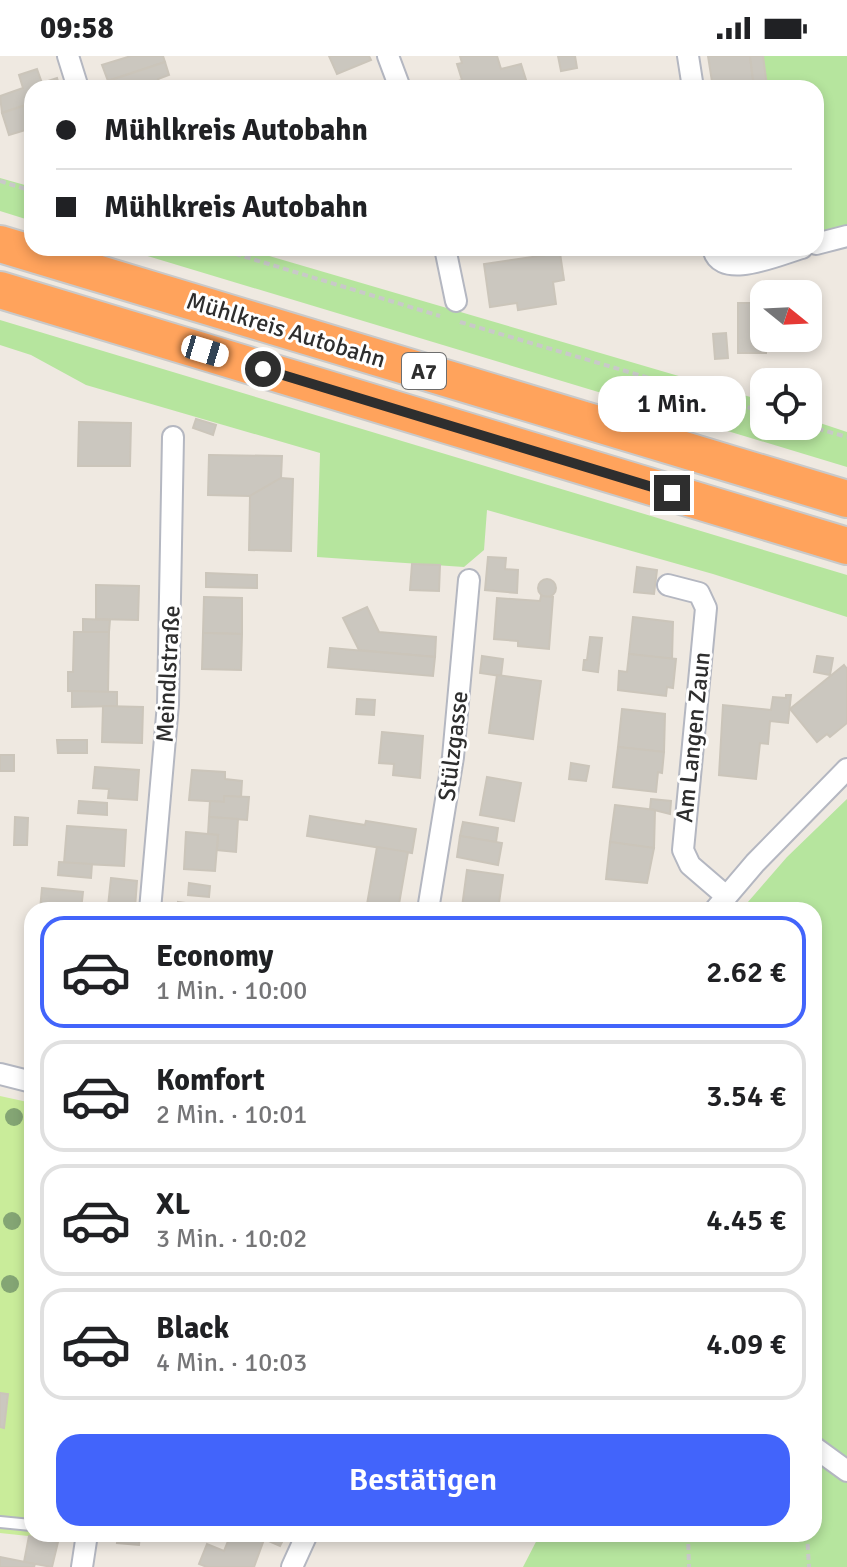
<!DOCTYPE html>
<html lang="de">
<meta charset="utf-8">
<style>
body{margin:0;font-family:Signika,sans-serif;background:#f6f6f6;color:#202124;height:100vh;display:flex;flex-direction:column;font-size:30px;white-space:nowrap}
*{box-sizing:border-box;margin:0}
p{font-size:26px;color:#757577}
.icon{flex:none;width:44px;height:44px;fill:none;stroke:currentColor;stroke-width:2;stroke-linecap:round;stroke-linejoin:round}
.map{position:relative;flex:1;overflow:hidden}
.details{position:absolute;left:24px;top:846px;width:798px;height:640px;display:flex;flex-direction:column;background:#fff;border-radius:24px;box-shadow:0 4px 12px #0003}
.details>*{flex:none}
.guide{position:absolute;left:24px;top:24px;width:800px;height:176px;border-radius:24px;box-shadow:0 4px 12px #0003;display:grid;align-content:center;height:176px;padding:0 32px;background:#fff}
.needle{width:52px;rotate:108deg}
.buttons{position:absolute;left:750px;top:224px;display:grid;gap:16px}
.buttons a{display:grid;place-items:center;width:72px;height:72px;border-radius:16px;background:#fff;box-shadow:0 4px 12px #0003;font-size:40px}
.end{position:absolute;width:36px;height:36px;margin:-18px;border:10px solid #2e2e2e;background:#fff;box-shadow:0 0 0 4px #fff}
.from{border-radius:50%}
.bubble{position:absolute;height:56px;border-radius:24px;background:#fff;box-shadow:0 4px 12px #0003;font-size:26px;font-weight:600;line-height:56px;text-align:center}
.car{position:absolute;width:24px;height:48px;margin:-24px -12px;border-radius:10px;box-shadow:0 0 6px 2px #0007;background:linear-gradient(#fff 24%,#345 0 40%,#fff 0 76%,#345 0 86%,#fff 0)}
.guide b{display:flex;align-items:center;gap:28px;height:76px;font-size:30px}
.guide b+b{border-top:2px solid #e0e0e0}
.guide i{width:20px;height:20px;background:#202124}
ul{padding:14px 0 0;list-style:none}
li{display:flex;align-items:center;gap:24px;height:112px;margin:0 16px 12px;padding:0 16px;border:4px solid #e0e0e0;border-radius:24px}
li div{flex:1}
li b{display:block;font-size:30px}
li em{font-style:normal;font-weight:600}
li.selected{border-color:#4264fb}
li>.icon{width:72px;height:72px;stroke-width:1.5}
.primary-button{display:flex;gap:16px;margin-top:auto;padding:16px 32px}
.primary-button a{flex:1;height:92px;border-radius:24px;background:#4264fb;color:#fff;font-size:32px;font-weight:600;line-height:92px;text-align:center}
.status{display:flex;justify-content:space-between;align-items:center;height:56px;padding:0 40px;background:#fff;direction:ltr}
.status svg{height:22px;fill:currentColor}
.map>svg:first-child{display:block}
.green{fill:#b6e59e}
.pitch{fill:#c9ec9a}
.building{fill:#cbc7bf;stroke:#cbc5ba;stroke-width:2}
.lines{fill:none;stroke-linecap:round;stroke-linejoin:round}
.service-casing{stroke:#b4b7c1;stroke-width:14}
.minor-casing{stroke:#b4b7c1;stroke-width:24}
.motorway-casing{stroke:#c9c9c9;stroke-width:40}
.path{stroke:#c9c9c9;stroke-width:4;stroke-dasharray:6 4;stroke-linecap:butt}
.service{stroke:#fff;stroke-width:10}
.minor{stroke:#fff;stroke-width:20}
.motorway{stroke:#ffa35c;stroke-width:36}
.tree{fill:#84a574}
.route{stroke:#2e2e2e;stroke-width:10}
.labels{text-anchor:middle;stroke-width:6;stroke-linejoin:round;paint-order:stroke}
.shield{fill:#fff;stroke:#6d6d6d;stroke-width:2}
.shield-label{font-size:22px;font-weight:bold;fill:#2e2e2e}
.street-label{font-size:24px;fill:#2e2e2e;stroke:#fff}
</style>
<div class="status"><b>09:58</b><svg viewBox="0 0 49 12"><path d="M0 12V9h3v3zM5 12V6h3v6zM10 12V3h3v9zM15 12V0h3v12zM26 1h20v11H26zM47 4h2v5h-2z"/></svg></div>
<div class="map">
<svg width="847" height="1511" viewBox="0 0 847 1511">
<rect width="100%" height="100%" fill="#efe9e1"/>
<!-- green -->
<g class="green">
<polygon points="763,0 847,0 847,173 816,182 816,32 767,32"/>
<polygon points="0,122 32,131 32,165 0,155"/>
<polygon points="121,192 242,192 764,345 764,370 808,370 808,363 847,376 847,411"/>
<polygon points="0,264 847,519 847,561 713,518 487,454 484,494 464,511 317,501 320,397 86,329 31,299 0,289"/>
<polygon points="847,743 847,1511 523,1511 540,1478 814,1478 814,854 741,854 787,801"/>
</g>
<!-- pitch -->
<polygon class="pitch" points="0,1040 32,1047 32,1478 67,1478 66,1484 0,1477"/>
<!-- building -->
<g class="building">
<polygon points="131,0 163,0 165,6 108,25 102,9"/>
<polygon points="329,0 369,0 371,4 337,18"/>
<polygon points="460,0 497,0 501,13 521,8 527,27 509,32 434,32 462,24 457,8 462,7"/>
<polygon points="558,0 575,0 577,12 561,15"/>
<polygon points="708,0 750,0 754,31 713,32"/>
<polygon points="750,0 763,0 767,30 754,31"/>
<polygon points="165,6 169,19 158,23 161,32 110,32 108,25"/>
<polygon points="37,13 42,27 57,22 60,32 32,32 32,47 2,57 0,40 23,32 19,19"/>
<polygon points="32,47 32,72 9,79 2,57"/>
<polygon points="560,197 564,224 553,226 556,248 518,254 517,247 490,251 484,208"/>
<polygon points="738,247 764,247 766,297 738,297"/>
<polygon points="726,277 728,302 715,303 713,278"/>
<polygon points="196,363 216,369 213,379 193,372"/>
<polygon points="79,366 131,367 130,410 78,410"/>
<polygon points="209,399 282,400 281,422 250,440 208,439"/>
<polygon points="281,422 293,423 291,495 249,494 250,440"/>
<polygon points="488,501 506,502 505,513 518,514 517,537 485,534"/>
<polygon points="412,508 440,509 439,535 410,534"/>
<polygon points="637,511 657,514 654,538 634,536"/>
<polygon points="206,517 257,519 257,532 206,531"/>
<circle cx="547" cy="532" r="9"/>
<polygon points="96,529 139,530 138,564 96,563"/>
<polygon points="541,540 553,541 549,593 518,590 518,585 494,583 497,542 540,545"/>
<polygon points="204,541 242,542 242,578 203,577"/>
<polygon points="367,551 379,576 436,581 435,601 359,594 343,562"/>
<polygon points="633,561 673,566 672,603 629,598"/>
<polygon points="83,563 110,564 109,576 83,576"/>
<polygon points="74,576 109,576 108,636 68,635 68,616 73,616"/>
<polygon points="203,577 242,578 241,614 202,613"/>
<polygon points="590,581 602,582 598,616 583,614 584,604 587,604"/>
<polygon points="330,592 435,601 433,620 328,611"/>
<polygon points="629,598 676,603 673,632 667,631 666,640 618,634 619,615 627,616"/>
<polygon points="482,600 503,603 501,620 480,617"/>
<polygon points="817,600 833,602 830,619 814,616"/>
<polygon points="844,609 847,613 847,667 830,681 827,678 817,686 790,653"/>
<polygon points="497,619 541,625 533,683 489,677"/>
<polygon points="72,635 117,636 117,650 72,651"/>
<polygon points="786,639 791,639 788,667 770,665 768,688 760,687 756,723 719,719 723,649 771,654 773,641 786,642"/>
<polygon points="357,643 375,644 374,659 356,658"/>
<polygon points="103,650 143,651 142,687 102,686"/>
<polygon points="622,653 665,658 664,696 618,691"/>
<polygon points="382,676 423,680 420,722 393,719 394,708 379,707"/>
<polygon points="57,684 87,684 87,697 58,697"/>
<polygon points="618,691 664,696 662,717 658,716 656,736 613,731"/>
<rect x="0" y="699" width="14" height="16"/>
<polygon points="571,707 589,710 586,725 569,723"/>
<polygon points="95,711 139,714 137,744 108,742 109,733 93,732"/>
<polygon points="192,714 225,716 225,723 242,725 241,741 224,740 224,746 189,744"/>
<polygon points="487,721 521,727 514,765 480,759"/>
<polygon points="224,740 249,741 247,764 209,761 210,745 224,746"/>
<polygon points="651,743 671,745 670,758 650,753"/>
<polygon points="79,745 107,747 107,759 78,757"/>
<polygon points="615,749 655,754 654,792 610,786"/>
<polygon points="310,760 365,769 366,765 416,773 412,797 307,780"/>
<polygon points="15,761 28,762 27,789 14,789"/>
<polygon points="209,761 238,763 236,796 217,794 218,779 208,778"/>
<polygon points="463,766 498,772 496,786 460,780"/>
<polygon points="67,770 126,774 124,810 64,807"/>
<polygon points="186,776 218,779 215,815 184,813"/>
<polygon points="460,780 502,787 498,809 457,801"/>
<polygon points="610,786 654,792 647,827 606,823"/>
<polygon points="377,791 408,796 398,854 366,854"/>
<polygon points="59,806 92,808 91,822 58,819"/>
<polygon points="467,814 503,819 498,854 462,851"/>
<polygon points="111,822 137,825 135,852 108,850"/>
<polygon points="189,827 210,830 209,841 188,839"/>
<polygon points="42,832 83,836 81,854 40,854"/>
<polygon points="178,846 208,850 208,854 178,854"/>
<polygon points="31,1164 32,1164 32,1234 25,1233"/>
<polygon points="0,1337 8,1338 4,1372 0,1371"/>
<polygon points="118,1478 140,1478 139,1489 117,1487"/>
<polygon points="239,1478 266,1478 254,1511 207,1511 199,1508 207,1488 224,1495 230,1480 237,1483"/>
<polygon points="266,1478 286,1478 280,1490 264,1483"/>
<polygon points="29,1480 58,1486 52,1511 24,1506"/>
<polygon points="0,1501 35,1508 34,1511 0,1511"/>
</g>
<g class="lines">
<defs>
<polyline id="service" points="0,1466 31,1469"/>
<g id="minor">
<polyline points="68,0 78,32"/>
<polyline points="388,0 400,32"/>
<polyline points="688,0 693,32"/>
<polyline points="816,188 847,180"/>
<polyline points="445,192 456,245"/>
<path d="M713,192C719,226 780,198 802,192"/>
<polyline points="668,529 699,537 706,552 683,794 690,809 726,840"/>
<polyline points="150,854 168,648 173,381"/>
<polyline points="428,854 453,701 469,524"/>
<polyline points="715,854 755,807 847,713"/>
<polyline points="0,1018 32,1026"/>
<polyline points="814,1391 847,1415"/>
<polyline points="82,1511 87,1478"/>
<polyline points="292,1511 307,1478"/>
</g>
<g id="motorway">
<polyline points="0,188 847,443"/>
<polyline points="0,234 847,490"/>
</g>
</defs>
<!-- service casing -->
<use href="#service" class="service-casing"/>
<!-- minor casing -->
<use href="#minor" class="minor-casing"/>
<!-- motorway casing -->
<use href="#motorway" class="motorway-casing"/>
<!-- path -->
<g class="path">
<polyline points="0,125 32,135"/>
<polyline points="216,192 440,260"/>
<polyline points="460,266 764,356"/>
<polyline points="808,370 847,381"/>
<polyline points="688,1478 689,1511"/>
<polyline points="807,1478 809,1511"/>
</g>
<!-- service -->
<use href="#service" class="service"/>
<!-- minor -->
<use href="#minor" class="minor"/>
<!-- motorway -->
<use href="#motorway" class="motorway"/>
</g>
<!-- trees -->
<g class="tree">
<circle cx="14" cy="1061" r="9"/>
<circle cx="12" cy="1165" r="9"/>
<circle cx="10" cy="1228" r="9"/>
</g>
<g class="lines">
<!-- route -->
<polyline class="route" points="263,313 672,437"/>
</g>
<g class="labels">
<!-- shield labels -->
<rect class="shield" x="402" y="297" width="44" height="36" rx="6"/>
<g class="shield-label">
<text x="424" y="323">A7</text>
</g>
<!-- street labels -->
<g class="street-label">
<text transform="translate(286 274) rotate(17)" y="8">Mühlkreis Autobahn</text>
<text transform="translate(168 618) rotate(-87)" y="8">Meindlstraße</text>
<text transform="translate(693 681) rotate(-84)" y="8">Am Langen Zaun</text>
<text transform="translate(453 690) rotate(-83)" y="8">Stülzgasse</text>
</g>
</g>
</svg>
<div class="buttons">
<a><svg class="needle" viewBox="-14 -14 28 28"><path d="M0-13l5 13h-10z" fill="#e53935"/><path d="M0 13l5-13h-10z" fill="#757577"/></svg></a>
<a><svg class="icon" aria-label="locate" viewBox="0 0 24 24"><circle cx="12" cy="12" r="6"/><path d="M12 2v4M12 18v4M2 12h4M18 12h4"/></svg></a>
</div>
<i class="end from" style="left:263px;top:313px"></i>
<i class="end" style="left:672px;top:437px"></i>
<div class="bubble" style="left:598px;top:320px;width:148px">1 Min.</div>
<i class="car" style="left:205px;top:295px;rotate:107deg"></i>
<div class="guide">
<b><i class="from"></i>Mühlkreis Autobahn</b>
<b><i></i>Mühlkreis Autobahn</b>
</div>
<section class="details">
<ul>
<li class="selected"><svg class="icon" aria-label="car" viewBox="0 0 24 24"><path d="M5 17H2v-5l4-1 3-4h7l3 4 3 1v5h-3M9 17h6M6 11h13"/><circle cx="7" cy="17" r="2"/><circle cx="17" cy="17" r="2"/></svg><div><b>Economy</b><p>1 Min. · 10:00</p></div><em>2.62 €</em></li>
<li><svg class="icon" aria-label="car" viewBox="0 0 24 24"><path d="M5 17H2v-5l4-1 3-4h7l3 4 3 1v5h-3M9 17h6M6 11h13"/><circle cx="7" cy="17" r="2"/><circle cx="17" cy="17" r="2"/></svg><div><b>Komfort</b><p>2 Min. · 10:01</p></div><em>3.54 €</em></li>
<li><svg class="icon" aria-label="car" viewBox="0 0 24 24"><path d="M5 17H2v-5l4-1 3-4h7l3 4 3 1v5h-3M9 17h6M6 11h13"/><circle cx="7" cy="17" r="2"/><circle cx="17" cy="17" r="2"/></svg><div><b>XL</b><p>3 Min. · 10:02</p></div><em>4.45 €</em></li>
<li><svg class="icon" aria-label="car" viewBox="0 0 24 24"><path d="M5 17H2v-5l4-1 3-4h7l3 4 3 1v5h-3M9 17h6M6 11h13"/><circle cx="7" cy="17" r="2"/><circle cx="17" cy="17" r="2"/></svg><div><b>Black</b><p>4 Min. · 10:03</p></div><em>4.09 €</em></li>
</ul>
<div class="primary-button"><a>Bestätigen</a></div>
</section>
</div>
